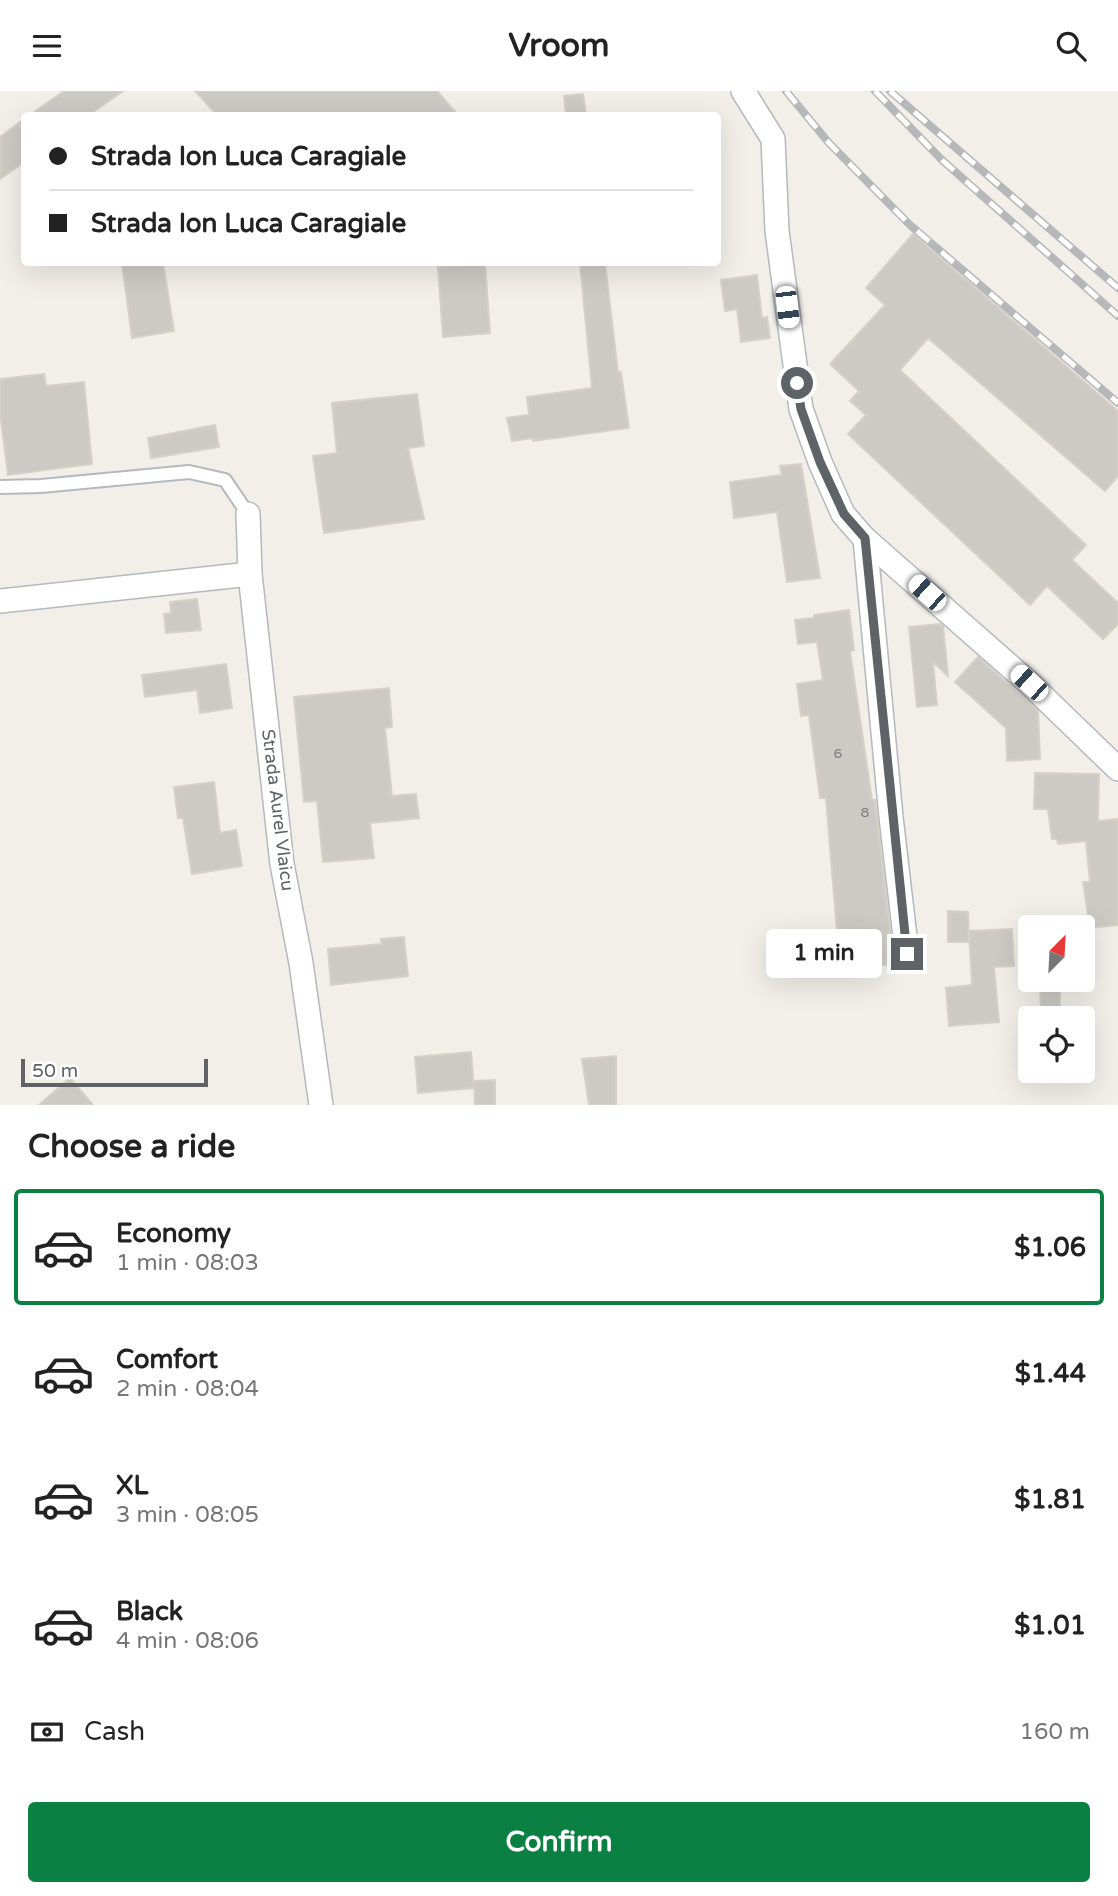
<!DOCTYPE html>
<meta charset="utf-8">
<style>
body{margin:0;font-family:"Varela Round",sans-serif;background:#f2f2f2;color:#222;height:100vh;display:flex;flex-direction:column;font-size:26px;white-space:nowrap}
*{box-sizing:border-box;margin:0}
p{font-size:23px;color:#767676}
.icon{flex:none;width:38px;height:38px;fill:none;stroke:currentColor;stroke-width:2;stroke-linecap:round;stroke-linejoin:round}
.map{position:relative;height:1014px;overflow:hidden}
.panel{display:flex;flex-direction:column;background:#fff;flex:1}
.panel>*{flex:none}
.hud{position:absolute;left:21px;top:21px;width:700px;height:154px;border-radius:7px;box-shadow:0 7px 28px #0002;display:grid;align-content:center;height:154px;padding:0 28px;background:#fff}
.needle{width:46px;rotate:24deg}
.buttons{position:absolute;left:1018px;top:824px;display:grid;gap:14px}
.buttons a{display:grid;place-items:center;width:77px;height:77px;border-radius:7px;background:#fff;box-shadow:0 7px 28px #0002;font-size:35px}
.scale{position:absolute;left:21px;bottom:18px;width:187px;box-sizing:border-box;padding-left:7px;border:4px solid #5f6368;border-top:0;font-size:19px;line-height:24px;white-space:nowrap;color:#5f6368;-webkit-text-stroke:5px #fff;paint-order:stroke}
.end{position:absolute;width:32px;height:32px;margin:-16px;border:9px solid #5f6368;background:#fff;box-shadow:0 0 0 4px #fff}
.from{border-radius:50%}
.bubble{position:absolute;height:49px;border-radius:7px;background:#fff;box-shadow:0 7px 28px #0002;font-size:23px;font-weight:800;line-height:49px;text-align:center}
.car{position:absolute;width:21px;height:42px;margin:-21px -10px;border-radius:9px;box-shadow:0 0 5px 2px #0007;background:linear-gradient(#fff 24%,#345 0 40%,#fff 0 76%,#345 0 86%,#fff 0)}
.hud b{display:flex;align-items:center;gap:24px;height:66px;font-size:26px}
.hud b+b{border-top:2px solid #e0e0e0}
.hud i{width:18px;height:18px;background:#222}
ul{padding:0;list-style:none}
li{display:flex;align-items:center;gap:21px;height:116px;margin:0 14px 10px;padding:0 14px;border:4px solid transparent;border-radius:7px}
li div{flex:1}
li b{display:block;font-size:26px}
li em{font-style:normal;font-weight:800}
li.current{border-color:#0b8043}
li>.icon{width:63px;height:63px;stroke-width:1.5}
h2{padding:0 28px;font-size:32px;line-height:84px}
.pay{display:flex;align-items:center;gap:18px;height:77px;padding:0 28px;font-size:26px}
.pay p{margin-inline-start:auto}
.button{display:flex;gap:14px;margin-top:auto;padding:14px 28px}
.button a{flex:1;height:80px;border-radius:7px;background:#0b8043;color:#fff;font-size:28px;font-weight:800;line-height:80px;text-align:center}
header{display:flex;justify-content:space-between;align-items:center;height:91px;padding:0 28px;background:#fff;font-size:32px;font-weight:800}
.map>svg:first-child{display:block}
.building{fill:#cccac5;stroke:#d6d1c6;stroke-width:2}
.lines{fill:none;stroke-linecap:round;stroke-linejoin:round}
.service-casing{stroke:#b5b8bc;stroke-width:16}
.minor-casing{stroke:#b5b8bc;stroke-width:26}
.service{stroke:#fff;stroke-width:12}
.minor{stroke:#fff;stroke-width:23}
.rail-casing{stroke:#b6b7b8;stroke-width:8}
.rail{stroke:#fff;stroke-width:5;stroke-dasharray:16;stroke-linecap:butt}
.route{stroke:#5f6368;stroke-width:9}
.labels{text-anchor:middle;stroke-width:5;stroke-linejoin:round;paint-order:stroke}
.number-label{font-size:14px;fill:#7a7d7f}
.street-label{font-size:18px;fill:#5f6368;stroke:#fff}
</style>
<header><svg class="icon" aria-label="menu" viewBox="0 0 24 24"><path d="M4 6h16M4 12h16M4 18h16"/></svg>Vroom<svg class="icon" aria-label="search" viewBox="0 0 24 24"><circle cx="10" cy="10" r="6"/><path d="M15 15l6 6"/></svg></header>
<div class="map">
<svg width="1118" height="1014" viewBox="0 0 1118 1014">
<rect width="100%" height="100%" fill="#f1efe8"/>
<!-- building -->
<g class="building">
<polygon points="64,0 123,0 89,24 30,24"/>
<polygon points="195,0 437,0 458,24 217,24"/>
<polygon points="583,3 586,24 566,24 564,5"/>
<polygon points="24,28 24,71 0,88 0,46"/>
<polygon points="913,143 1118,320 1118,385 1105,400 928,247 900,279 1086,454 1072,469 1118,512 1118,533 1103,548 1047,495 1030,514 848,343 866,324 850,310 859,300 830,273 885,214 866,197"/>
<polygon points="122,172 163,172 174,240 132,247"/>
<polygon points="580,172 605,172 618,281 621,281 629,337 533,350 532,347 512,350 507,327 529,324 527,306 592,297"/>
<polygon points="485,173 490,242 443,246 438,176"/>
<polygon points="757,184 762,227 767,226 770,247 741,251 737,218 725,220 721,189"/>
<polygon points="44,283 46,295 84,291 92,373 8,384 0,322 0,288"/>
<polygon points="417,303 424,355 408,357 424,428 324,442 313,365 337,362 332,312"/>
<polygon points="215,334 219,356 151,367 148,347"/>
<polygon points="801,373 820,487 787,491 777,421 734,427 730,391 782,384 780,375"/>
<polygon points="197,508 201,539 166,542 164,523 171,522 170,511"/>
<polygon points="849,519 854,559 850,560 872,709 875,709 893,865 897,873 840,878 826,707 820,707 809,624 801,625 797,593 823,589 817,551 798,553 795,529 814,527 814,524"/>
<polygon points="940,533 943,535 948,585 933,571 937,614 917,616 909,536"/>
<polygon points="978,566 1038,620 1040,668 1007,670 1006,637 955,591"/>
<polygon points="226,573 232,617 200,622 197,599 145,606 142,584"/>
<polygon points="389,597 392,636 385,637 392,705 416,703 419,727 370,732 374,767 323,771 317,710 304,711 294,606"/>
<polygon points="1035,682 1099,683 1098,730 1118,728 1118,834 1090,837 1083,791 1090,791 1086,750 1058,753 1057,748 1052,748 1048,718 1034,718"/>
<polygon points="214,691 220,742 236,739 242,775 192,783 183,727 178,727 174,696"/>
<polygon points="948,820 968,821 969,851 948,851"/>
<polygon points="1012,838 1014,875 994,876 999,931 949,935 946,897 972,894 969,840"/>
<polygon points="404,846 408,885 331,894 328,858 382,853 381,848"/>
<polygon points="1040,889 1060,889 1060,924 1041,924"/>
<polygon points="471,961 474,997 418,1002 415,966"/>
<polygon points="616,965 616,1014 589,1014 582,968"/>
<polygon points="70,987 93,1014 39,1014"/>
<polygon points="495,989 495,1014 475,1014 474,990"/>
</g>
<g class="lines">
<defs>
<polyline id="service" points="0,396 41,395 189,381 225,389 248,423"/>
<g id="minor">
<polyline points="743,0 773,48 777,140 801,318 820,371 843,423 865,448 1029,592 1118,678"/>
<polyline points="248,423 250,483 282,773 301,872 321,1014"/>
<polyline points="865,448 891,726 907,863"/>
<polyline points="0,510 250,483"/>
</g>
</defs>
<!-- service casing -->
<use href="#service" class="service-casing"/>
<!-- minor casing -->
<use href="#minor" class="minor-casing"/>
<!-- service -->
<use href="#service" class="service"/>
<!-- minor -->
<use href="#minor" class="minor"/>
<defs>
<g id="rail">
<polyline points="786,0 829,52 910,134 1118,312"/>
<polyline points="875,0 942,69 1118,225"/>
<polyline points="890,0 1118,197"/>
</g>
</defs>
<!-- rail casing -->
<use href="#rail" class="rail-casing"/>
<!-- rail -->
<use href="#rail" class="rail"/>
</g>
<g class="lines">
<!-- route -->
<polyline class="route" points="797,292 801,318 820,371 844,423 865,447 907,863"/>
</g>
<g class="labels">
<!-- number labels -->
<g class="number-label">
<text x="838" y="667">6</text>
<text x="865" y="726">8</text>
</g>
<!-- street labels -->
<g class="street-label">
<text transform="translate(278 719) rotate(83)" y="6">Strada Aurel Vlaicu</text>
</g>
</g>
</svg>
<div class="buttons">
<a><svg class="needle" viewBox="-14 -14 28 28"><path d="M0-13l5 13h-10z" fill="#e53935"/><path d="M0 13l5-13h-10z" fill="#767676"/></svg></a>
<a><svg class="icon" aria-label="locate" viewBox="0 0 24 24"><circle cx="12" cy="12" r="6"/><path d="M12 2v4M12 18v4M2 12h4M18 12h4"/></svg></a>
</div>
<div class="scale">50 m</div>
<i class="end from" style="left:797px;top:292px"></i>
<i class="end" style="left:907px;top:863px"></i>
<div class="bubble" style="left:766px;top:838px;width:116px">1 min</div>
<i class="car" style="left:787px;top:216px;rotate:173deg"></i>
<i class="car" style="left:927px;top:502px;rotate:312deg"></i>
<i class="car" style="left:1029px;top:592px;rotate:312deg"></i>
<div class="hud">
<b><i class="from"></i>Strada Ion Luca Caragiale</b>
<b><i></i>Strada Ion Luca Caragiale</b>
</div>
</div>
<section class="panel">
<h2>Choose a ride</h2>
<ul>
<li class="current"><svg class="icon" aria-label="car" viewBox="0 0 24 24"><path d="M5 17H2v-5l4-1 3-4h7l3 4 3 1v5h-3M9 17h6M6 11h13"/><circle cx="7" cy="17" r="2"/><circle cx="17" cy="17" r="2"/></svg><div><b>Economy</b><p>1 min · 08:03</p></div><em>$1.06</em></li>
<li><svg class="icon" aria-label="car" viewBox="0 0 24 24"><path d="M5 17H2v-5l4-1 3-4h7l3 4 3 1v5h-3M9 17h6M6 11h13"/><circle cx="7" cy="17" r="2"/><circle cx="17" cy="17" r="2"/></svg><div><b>Comfort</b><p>2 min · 08:04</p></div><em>$1.44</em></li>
<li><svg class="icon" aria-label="car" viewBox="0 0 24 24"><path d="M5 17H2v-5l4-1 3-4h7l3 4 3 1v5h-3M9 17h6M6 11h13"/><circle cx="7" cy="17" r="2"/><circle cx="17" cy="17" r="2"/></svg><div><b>XL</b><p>3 min · 08:05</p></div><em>$1.81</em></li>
<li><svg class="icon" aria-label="car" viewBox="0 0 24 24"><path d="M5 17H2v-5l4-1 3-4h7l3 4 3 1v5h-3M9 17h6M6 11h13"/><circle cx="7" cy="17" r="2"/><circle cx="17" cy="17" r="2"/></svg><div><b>Black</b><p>4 min · 08:06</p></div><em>$1.01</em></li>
</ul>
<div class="pay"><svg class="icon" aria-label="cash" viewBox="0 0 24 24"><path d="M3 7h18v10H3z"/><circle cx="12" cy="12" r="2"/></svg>Cash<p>160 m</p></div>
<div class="button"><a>Confirm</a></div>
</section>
